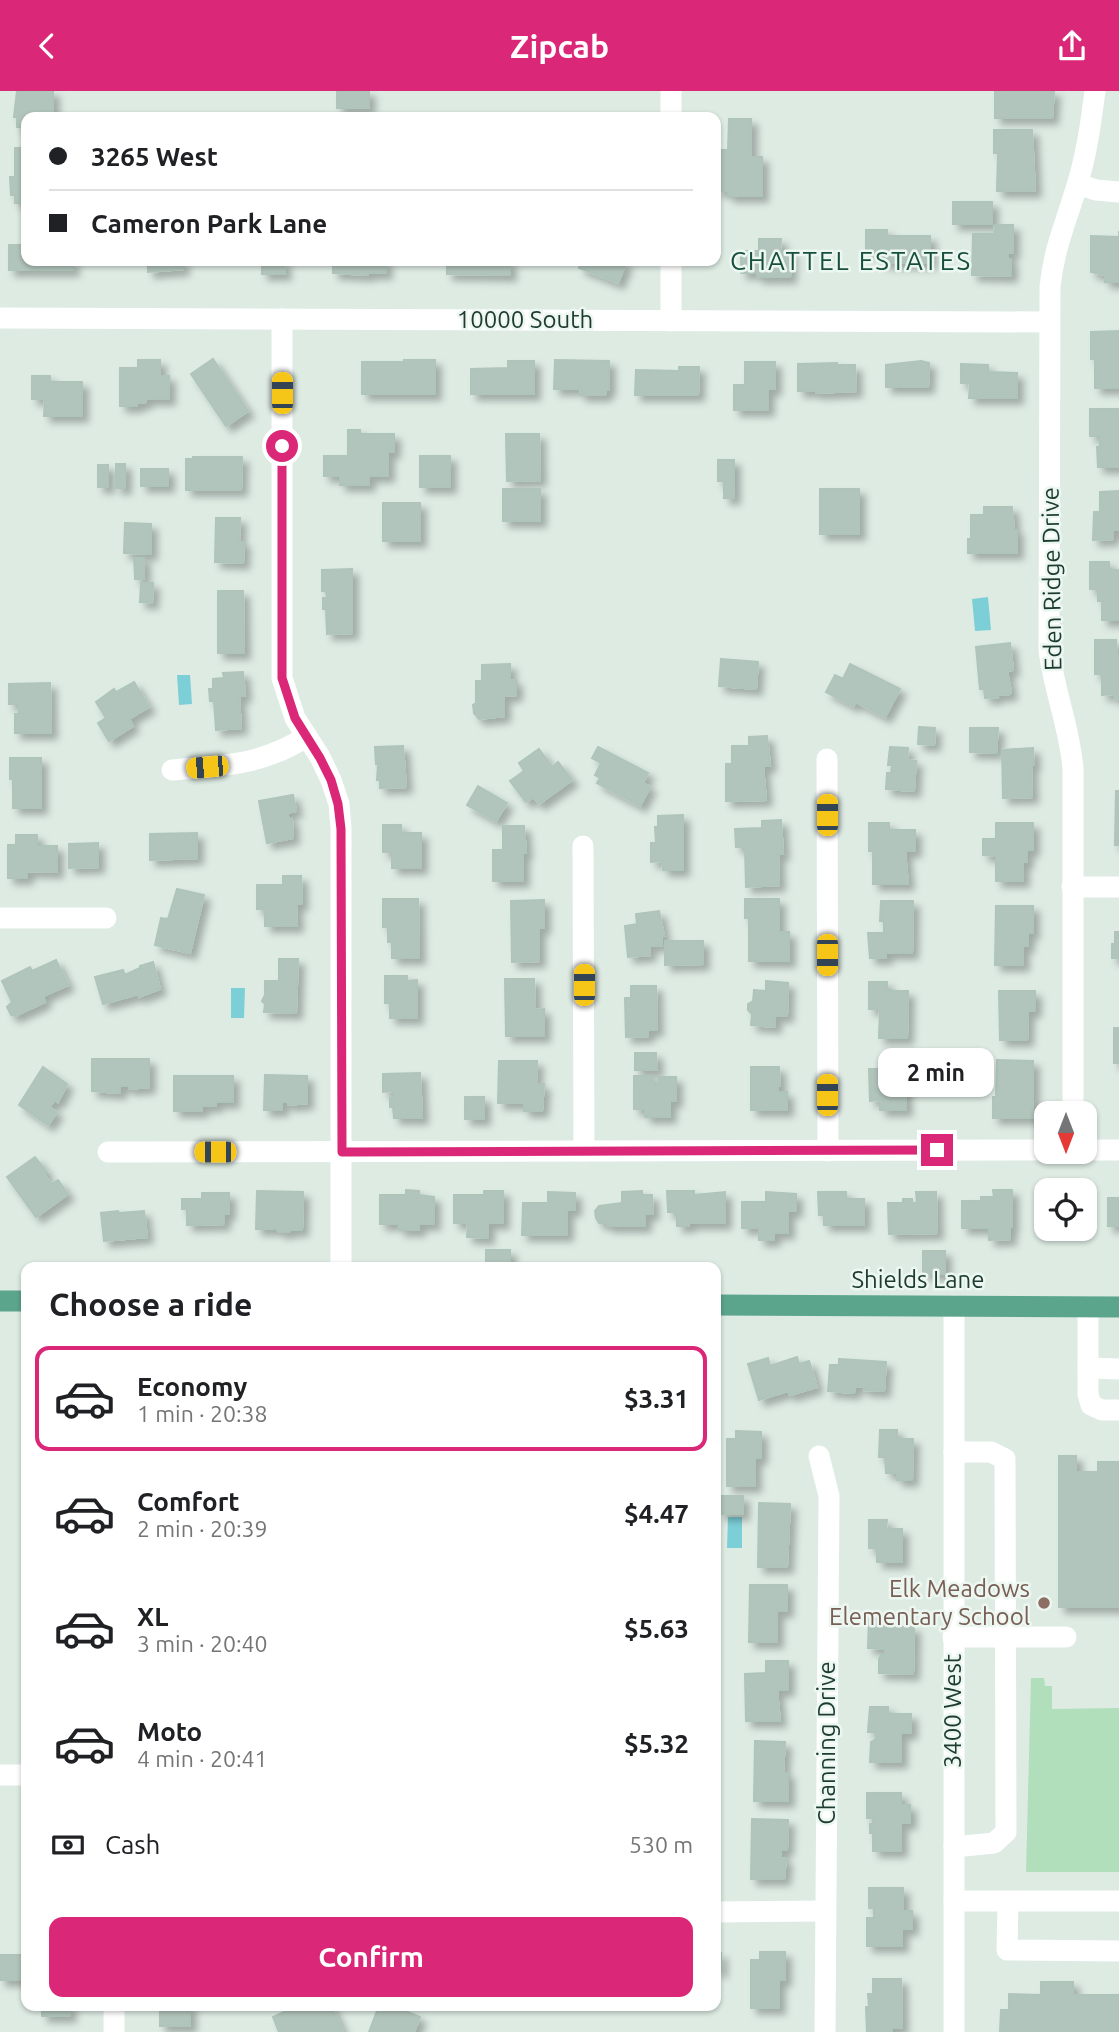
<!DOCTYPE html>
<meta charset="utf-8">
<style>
body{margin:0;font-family:Ubuntu,sans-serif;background:#f2f2f2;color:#202124;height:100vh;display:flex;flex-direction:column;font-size:26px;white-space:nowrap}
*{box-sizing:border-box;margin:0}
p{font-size:23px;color:#757577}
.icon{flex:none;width:38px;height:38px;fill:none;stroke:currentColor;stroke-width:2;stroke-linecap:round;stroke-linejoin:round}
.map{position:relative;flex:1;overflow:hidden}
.drawer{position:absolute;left:21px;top:1171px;width:700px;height:749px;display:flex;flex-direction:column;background:#fff;border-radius:14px;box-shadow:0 2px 5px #0004}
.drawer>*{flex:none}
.hud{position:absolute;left:21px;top:21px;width:700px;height:154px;border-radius:14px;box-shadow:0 2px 5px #0004;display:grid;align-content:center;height:154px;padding:0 28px;background:#fff}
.needle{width:46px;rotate:180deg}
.tools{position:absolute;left:1034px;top:1010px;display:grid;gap:14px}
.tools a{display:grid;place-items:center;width:63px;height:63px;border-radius:14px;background:#fff;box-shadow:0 2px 5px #0004;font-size:35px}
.end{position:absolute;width:32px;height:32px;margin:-16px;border:9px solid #db2777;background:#fff;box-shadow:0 0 0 4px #fff}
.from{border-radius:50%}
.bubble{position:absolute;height:49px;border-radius:14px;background:#fff;box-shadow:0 2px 5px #0004;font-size:23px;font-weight:600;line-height:49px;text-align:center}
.car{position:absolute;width:21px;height:42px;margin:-21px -10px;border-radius:9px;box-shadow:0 0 5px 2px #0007;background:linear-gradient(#f5c518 24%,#345 0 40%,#f5c518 0 76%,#345 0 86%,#f5c518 0)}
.hud b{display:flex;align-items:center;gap:24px;height:66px;font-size:26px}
.hud b+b{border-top:2px solid #e0e0e0}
.hud i{width:18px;height:18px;background:#202124}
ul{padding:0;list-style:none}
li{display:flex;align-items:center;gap:21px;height:105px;margin:0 14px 10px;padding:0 14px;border:4px solid transparent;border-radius:14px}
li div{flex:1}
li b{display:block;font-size:26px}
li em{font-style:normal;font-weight:600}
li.on{border-color:#db2777}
li>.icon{width:63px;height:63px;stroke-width:1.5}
h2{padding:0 28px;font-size:32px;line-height:84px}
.pay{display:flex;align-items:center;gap:18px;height:77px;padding:0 28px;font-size:26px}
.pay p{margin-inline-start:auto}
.button{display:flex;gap:14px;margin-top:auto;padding:14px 28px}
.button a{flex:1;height:80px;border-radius:14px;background:#db2777;color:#fff;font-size:28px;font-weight:600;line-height:80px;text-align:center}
header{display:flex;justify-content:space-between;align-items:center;height:91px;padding:0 28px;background:#db2777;color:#fff;font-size:32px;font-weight:600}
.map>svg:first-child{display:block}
.green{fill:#b2dfbb}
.water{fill:#7dcfd7}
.building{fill:#b2c5bc;stroke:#afc5ba;stroke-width:2;filter:url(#shadow)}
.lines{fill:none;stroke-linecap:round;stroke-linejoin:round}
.minor{stroke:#fff;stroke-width:21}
.major{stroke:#5ca58d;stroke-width:21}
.route{stroke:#db2777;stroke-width:9}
.education-dot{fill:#8d6e63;stroke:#edf7f1;stroke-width:2.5}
.labels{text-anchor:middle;stroke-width:5;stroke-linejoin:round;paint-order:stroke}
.street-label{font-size:24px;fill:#1d3b31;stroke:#edf7f1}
.education-label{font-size:24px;fill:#785e54;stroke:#edf7f1;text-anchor:end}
.neighbourhood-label{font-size:26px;letter-spacing:2px;fill:#174f3e;stroke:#edf7f1}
</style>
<header><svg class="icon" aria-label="back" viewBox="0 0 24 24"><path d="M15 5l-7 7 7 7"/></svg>Zipcab<svg class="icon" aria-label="share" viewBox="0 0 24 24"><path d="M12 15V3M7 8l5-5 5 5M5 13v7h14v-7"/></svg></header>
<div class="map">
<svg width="1119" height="1941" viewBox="0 0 1119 1941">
<defs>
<filter id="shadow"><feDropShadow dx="6" dy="6" stdDeviation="3.5" flood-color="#0004"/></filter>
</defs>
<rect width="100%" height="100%" fill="#ddebe3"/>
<!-- green -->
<polygon class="green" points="1031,1587 1044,1587 1045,1595 1052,1595 1052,1618 1119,1617 1119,1781 1026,1781"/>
<!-- water -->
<g class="water">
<polygon points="988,506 991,539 975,540 972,508"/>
<polygon points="177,584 190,584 192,613 179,614"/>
<polygon points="231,897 245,897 244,927 231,927"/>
<polygon points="728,1426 742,1426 742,1457 727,1457"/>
</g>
<!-- building -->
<g class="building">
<polygon points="17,0 53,0 53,26 26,26 26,36 17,36 17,26 14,26"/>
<rect x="337" y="0" width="32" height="17"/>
<polygon points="995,0 1054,0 1052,27 995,27"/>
<polygon points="729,28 751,28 751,66 762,66 762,105 728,105 728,100 717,100 718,59 728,59"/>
<polygon points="994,39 1032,39 1035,100 997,100 998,62 994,62"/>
<polygon points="15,57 26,57 26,112 15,112 15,104 11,104 10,86 15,86"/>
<rect x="953" y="111" width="39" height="22"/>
<polygon points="995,134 1013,134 1013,162 1008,162 1008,168 1011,168 1011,185 972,184 973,143 994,143"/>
<polygon points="866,139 887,139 887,145 930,145 930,172 883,172 883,160 866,160"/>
<polygon points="1119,140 1119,191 1105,191 1105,184 1091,181 1091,145 1119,146"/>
<polygon points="759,148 781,148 780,160 791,160 790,186 757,186 757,182 741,182 741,160 759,160"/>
<polygon points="9,154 26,154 26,170 73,170 73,179 9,179"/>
<polygon points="148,170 183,170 183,178 148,181"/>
<polygon points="262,170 284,170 285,183 262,183"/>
<polygon points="333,170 386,170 386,182 368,182 368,184 333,182"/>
<polygon points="447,170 510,170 510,184 447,183"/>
<polygon points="581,170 620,170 626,172 618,192 579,177"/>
<polygon points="1119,240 1119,297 1095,297 1095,268 1091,268 1091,241"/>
<polygon points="213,268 248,320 226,335 191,283"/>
<polygon points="138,269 160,269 160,285 169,285 169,308 146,308 145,312 137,312 137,315 120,315 120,277 138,277"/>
<polygon points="404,269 435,269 435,303 362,303 362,271 404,271"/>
<polygon points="555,269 609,270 609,299 606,299 605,304 580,304 581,298 554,298"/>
<polygon points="508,270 534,270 534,303 471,303 471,278 508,277"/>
<polygon points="921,270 929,272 928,296 886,296 886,274"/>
<polygon points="745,271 775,271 775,298 768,298 768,319 734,319 734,294 745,294"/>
<polygon points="837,272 837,274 855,274 856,300 816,302 816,300 798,300 798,273"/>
<polygon points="961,273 988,274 988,281 1017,282 1017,307 969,307 970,292 961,292"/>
<polygon points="679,276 699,276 698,304 635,304 636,279 679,280"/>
<polygon points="32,285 50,285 50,291 82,291 82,325 44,325 45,308 32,308"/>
<polygon points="1090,318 1119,318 1119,376 1098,376 1097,356 1100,356 1100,345 1090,345"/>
<polygon points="348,339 360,339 360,343 394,343 394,361 388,361 388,385 369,385 369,394 340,394 340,385 324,385 324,365 348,365"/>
<polygon points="506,343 539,343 540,389 507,390"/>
<rect x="420" y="365" width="30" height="31"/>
<polygon points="193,366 242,366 241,399 186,399 186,368 193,368"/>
<polygon points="718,369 734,369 734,407 724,407 724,390 718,390"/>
<rect x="116" y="373" width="9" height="24"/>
<rect x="98" y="374" width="10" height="22"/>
<rect x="141" y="378" width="27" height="17"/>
<rect x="503" y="398" width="37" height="32"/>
<rect x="820" y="398" width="39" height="45"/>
<polygon points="1119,400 1119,439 1113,439 1113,448 1093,449 1094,421 1100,421 1100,401"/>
<rect x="383" y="412" width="37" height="38"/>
<polygon points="984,416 1012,416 1014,439 1017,439 1017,462 968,462 968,448 971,448 971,424 984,424"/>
<polygon points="216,427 240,427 239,451 244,451 243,472 215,471"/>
<polygon points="125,432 151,433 151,463 124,462"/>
<polygon points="134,467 144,467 144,488 135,488"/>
<polygon points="1090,471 1109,471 1109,479 1119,479 1119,529 1102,529 1102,510 1098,510 1098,498 1090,498"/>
<polygon points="352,478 352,542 327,543 326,518 323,518 323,507 327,507 326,500 322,500 322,479"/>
<polygon points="141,492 153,492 152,512 140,511"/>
<polygon points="218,500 243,500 244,562 218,562"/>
<polygon points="1095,549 1116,549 1117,564 1119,564 1119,607 1114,608 1114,603 1102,604 1102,583 1095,583"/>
<polygon points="1010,552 1013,579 1007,580 1011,601 1009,604 997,603 998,606 985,607 984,598 980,598 976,556"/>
<polygon points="721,568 758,571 756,598 719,595"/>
<polygon points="510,573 510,590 516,589 516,604 504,605 504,625 479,628 474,622 473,614 476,612 476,590 482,590 482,574"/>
<polygon points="850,573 900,598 885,626 856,611 853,615 826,601 835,584 843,588"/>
<polygon points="243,581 245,605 239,605 241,637 216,639 214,610 210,610 209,598 213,598 213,588 224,587 223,582"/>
<polygon points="134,591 149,616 129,628 133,635 109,650 98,632 106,627 96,611 114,598 116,601"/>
<polygon points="50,592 51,642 15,642 15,623 19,623 19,613 9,613 9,593"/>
<polygon points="919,636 935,637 934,654 918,653"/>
<polygon points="970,637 998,637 996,662 970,661"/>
<polygon points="767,645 770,675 763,675 766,709 726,710 726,673 732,673 732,655 749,655 749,646"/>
<polygon points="403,655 406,696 380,697 380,689 377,689 378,673 376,673 375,656"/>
<polygon points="598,656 648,682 643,692 650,696 640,715 597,692 600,687 595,684 601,672 592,667"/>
<polygon points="890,656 908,657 907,669 916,670 914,700 886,698 887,682 891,682 892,674 888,674"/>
<polygon points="1033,657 1034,674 1031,674 1032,706 1003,707 1002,659"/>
<polygon points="539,658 552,676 558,671 572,689 539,713 533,706 526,711 510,690 524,680 519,672"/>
<polygon points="10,667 41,667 41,717 13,717 13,688 10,688"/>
<polygon points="478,695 507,712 496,730 467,714"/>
<polygon points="1116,700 1119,700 1119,754 1115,754"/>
<polygon points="293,704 296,720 287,722 289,729 292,728 293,747 267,752 259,710"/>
<polygon points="683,724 683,779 663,779 662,770 651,771 651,752 656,752 655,736 658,736 658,725"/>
<polygon points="781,729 783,763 778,763 779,794 746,796 745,756 736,756 735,738 762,737 762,730"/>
<polygon points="869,732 889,732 889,739 915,739 915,760 905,760 908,793 873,793 873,760 869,760"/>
<polygon points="996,732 1033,732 1033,759 1027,759 1027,771 1023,771 1023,790 996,790 996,765 983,764 983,748 996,748"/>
<polygon points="383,734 401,734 401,742 421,742 421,777 392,777 392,761 383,761"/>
<polygon points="503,735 524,735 526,762 523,762 523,790 493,790 493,759 503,759"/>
<polygon points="197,742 197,767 150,769 150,743"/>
<polygon points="16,744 37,744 37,755 57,755 57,781 27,780 27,787 8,787 8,754 16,754"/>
<polygon points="98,752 98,776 69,777 69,753"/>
<polygon points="283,785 301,785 302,813 296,813 297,835 265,835 265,818 257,818 257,794 283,794"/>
<polygon points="177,798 204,804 190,862 155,854 161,827 168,828"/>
<polygon points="383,808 418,808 419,867 392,867 392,851 388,851 388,836 383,836"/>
<polygon points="745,808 779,808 779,841 789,841 789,870 749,870 749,827 745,827"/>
<polygon points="544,809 544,837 539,837 539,870 512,871 511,810"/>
<polygon points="881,810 913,810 912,862 886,862 886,867 870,867 868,842 884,842 884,830 880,830"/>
<polygon points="996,815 1033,815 1033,842 1028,842 1028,855 1023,855 1023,874 995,874"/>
<polygon points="659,820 664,845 661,845 662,854 649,855 650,864 628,866 625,835 637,833 636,823"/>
<polygon points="1115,841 1119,841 1119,867 1112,867 1112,853 1115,853"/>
<polygon points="665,850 703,850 703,873 665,874"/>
<polygon points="279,868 298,868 296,922 264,921 265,913 262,910 265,904 265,890 279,890"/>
<polygon points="56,869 68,894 43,905 45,911 15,925 11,924 7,916 12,911 2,890 30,876 32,880"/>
<polygon points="153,871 160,898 139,906 138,903 103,913 95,886 123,879 125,884 140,877 140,875"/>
<polygon points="385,885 407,885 407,890 417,889 417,927 390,927 390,912 385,912"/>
<polygon points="505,888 534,888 535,919 544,918 544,945 506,945"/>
<polygon points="766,890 788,892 787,925 775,925 775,936 751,934 752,923 748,919 748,913 753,910 754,899 766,900"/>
<polygon points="869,891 887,891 887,900 908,900 907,947 879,947 880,918 869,918"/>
<polygon points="631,895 656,895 657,939 648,939 648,945 626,946 625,907 631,907"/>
<polygon points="999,900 1035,900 1035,920 1028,920 1027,949 1000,949"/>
<rect x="1114" y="937" width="5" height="35"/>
<polygon points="635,962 656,962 657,979 635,979"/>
<polygon points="92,968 149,968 149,996 129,998 129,995 120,995 120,1002 92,1000"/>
<polygon points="997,969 1033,970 1033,1027 993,1027 993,1006 996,1006"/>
<polygon points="499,970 537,970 536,993 544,993 542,1020 524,1020 524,1012 498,1012"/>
<polygon points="43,976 67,993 58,1011 55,1009 49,1016 57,1021 48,1034 19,1014"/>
<polygon points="751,976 779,976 780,995 778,995 778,1001 787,1001 787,1019 751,1019"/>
<polygon points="869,978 890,978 890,987 905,986 906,1019 880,1019 880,1009 870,1010"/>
<polygon points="420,982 422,1027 394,1027 393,1016 390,1016 390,1007 394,1007 394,1000 383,1001 383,983"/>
<polygon points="265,984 307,985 307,1012 288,1014 288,1011 282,1011 282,1019 264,1019"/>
<polygon points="174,985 233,985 233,1011 216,1011 216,1015 202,1015 202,1020 174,1020"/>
<polygon points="634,985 653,985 653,994 659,994 659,986 676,986 676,1010 670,1010 670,1026 645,1026 645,1018 634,1018"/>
<rect x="465" y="1006" width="19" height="22"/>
<polygon points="35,1066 47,1081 44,1083 51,1093 58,1089 68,1103 36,1126 7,1086"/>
<polygon points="406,1099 419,1100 419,1104 434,1106 434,1133 419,1133 419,1139 399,1139 400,1133 380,1133 380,1104 406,1104"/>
<polygon points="993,1099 1012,1099 1012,1136 1010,1136 1010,1148 989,1149 989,1137 962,1137 962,1110 981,1110 981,1106 994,1106"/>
<polygon points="1036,1099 1046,1099 1046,1133 1037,1133"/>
<polygon points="257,1100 303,1101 302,1139 291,1139 288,1141 280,1141 277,1138 256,1138"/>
<polygon points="484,1100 503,1100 503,1132 488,1132 488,1147 467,1146 468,1132 454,1132 454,1104 484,1104"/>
<polygon points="642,1100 642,1104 652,1104 653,1123 645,1123 645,1135 607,1135 607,1132 599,1132 596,1127 595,1120 599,1115 622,1112 622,1101"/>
<polygon points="667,1100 694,1100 694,1104 725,1101 725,1132 689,1132 689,1135 677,1135 677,1121 668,1121"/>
<polygon points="548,1101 575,1102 575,1119 567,1119 567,1144 522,1144 523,1112 548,1112"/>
<polygon points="766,1101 796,1103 796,1120 788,1120 788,1142 774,1142 774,1149 759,1149 759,1137 742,1137 742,1111 766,1111"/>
<polygon points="818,1101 846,1101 846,1108 864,1108 864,1134 824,1134 824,1124 819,1124"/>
<polygon points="916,1101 936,1101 937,1142 889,1143 888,1112 903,1112 903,1108 912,1108 912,1112 917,1112"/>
<polygon points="202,1102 229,1102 229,1123 224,1123 224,1133 187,1134 187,1118 182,1118 182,1108 202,1108"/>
<rect x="1108" y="1107" width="11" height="28"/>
<polygon points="118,1120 119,1122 144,1120 147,1146 104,1150 101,1122"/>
<rect x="486" y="1159" width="24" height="17"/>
<rect x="923" y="1160" width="22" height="23"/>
<polygon points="797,1266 799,1273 809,1270 817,1296 790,1304 788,1300 759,1309 748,1273 768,1267 770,1275"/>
<polygon points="839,1268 886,1271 884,1300 864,1299 865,1296 855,1295 854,1302 828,1300 830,1274 839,1274"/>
<polygon points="880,1339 897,1339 897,1348 913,1348 912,1389 897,1389 897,1382 886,1382 885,1366 879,1366"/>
<polygon points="736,1340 761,1341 761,1367 755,1367 755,1395 727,1395 727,1348 736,1348"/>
<polygon points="1059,1365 1076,1365 1076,1381 1098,1381 1098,1371 1119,1371 1119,1516 1059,1516"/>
<rect x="719" y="1405" width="24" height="18"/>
<polygon points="759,1412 790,1413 787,1476 758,1476"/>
<polygon points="869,1429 887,1429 886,1438 902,1438 902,1471 877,1471 877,1457 869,1457"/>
<polygon points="750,1494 787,1494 787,1520 777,1520 777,1551 749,1551"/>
<polygon points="869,1528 889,1528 889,1536 914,1536 913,1583 879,1582 879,1568 881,1564 885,1564 885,1558 868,1557"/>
<polygon points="766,1570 788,1570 788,1599 777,1599 780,1630 746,1630 745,1583 766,1582"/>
<polygon points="870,1616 888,1616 888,1623 911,1623 911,1642 901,1642 901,1671 870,1671 871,1651 876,1648 876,1641 868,1641"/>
<polygon points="755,1650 785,1651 783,1682 788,1682 788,1710 754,1710"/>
<polygon points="867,1702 901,1702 901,1714 910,1714 910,1732 901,1732 901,1760 873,1760 873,1742 870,1742 870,1733 873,1733 873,1727 867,1727"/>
<polygon points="752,1728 788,1729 787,1759 781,1759 781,1767 786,1768 784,1788 751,1788"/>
<polygon points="869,1797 903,1797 903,1820 912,1820 912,1838 902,1838 902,1855 867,1855 867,1827 874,1827 874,1817 869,1817"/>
<polygon points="760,1861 785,1861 785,1889 779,1889 779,1917 751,1917 751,1869 760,1869"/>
<rect x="716" y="1862" width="5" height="18"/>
<rect x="0" y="1864" width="26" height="25"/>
<polygon points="873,1888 901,1888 902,1937 892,1937 892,1941 867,1941 866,1916 869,1916 868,1903 873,1903"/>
<polygon points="1041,1891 1073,1891 1073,1904 1119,1904 1119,1941 1000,1941 1001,1919 1009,1919 1009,1903 1041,1904"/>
<rect x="42" y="1914" width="28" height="11"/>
<polygon points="190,1914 190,1935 160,1935 160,1915"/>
<polygon points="299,1914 331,1914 343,1941 279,1941 273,1926"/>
<polygon points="385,1914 391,1914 420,1926 414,1941 369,1941 377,1920 382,1922"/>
</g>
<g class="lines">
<!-- minor -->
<g class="minor">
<polyline points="671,0 671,26"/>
<polyline points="1078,93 1096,99 1119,101"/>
<polyline points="671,170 671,230"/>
<polyline points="0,227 1049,231"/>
<polyline points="282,228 282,587 295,627 320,666 331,689 339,713 341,738 341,1176"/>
<polyline points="827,668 828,1060"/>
<path d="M172,679C224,674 260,675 306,646"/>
<polyline points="583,755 584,1060"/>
<polyline points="1072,796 1119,796"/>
<polyline points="0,827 106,827"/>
<path d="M1073,1022V678C1070,637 1054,600 1049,559L1050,196C1054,156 1067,129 1078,91C1087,61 1091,31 1095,0"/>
<polyline points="1085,1059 1119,1059"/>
<polyline points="108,1061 1046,1059"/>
<polyline points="954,1215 954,1941"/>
<polyline points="1088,1216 1088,1303 1091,1314 1102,1319 1119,1319"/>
<polyline points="1088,1277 1119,1278"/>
<polyline points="954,1361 991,1361 1005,1368 1006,1741 994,1752 954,1756"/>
<polyline points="819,1365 829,1405 825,1941"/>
<polyline points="953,1546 1066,1546"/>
<polyline points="0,1684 26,1684"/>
<polyline points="954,1810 1119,1810"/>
<polyline points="1008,1810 1007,1859 1119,1860"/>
<polyline points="716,1821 825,1820"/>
<polyline points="114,1914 114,1941"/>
</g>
<!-- major -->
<g class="major">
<polyline points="0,1210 26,1210"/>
<polyline points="716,1214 1119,1216"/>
</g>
</g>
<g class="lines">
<!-- route -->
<polyline class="route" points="282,355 282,587 295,627 320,667 331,689 338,713 341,738 342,1061 937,1059"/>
</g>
<!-- markers -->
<circle class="education-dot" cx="1044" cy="1512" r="7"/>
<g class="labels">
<!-- street labels -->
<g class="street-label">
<text x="525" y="237">10000 South</text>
<text transform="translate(1052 488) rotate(-91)" y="8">Eden Ridge Drive</text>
<text x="918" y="1197">Shields Lane</text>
<text transform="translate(953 1620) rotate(-90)" y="8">3400 West</text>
<text transform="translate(827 1652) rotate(-90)" y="8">Channing Drive</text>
</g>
<!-- education labels -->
<g class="education-label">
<text x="1030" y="1506">Elk Meadows<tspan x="1030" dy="28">Elementary School</tspan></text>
</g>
<!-- neighbourhood labels -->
<g class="neighbourhood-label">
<text x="851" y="179">CHATTEL ESTATES</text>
</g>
</g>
</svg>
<div class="tools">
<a><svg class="needle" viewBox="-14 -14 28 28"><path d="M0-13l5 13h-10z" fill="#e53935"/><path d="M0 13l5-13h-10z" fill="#757577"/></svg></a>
<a><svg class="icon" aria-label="locate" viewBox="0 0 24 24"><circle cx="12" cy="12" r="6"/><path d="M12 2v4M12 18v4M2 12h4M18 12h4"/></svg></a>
</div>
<i class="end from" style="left:282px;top:355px"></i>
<i class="end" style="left:937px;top:1059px"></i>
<div class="bubble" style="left:878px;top:957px;width:116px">2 min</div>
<i class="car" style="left:282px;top:302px;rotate:0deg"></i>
<i class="car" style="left:207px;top:676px;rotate:265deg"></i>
<i class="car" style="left:827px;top:724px;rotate:0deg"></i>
<i class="car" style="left:827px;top:864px;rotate:180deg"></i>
<i class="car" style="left:584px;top:894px;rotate:0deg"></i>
<i class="car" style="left:827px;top:1004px;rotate:0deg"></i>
<i class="car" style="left:215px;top:1061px;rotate:270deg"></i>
<div class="hud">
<b><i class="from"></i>3265 West</b>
<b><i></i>Cameron Park Lane</b>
</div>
<section class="drawer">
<h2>Choose a ride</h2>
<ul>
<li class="on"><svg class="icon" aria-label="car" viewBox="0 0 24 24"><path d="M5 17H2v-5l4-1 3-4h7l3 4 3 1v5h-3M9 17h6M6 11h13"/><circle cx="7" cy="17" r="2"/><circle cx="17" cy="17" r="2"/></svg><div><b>Economy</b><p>1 min · 20:38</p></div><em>$3.31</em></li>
<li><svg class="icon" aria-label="car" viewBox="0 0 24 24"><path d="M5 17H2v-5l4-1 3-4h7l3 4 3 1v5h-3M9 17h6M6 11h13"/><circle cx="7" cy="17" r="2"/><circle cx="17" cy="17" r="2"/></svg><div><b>Comfort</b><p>2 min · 20:39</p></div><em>$4.47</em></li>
<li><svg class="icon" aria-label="car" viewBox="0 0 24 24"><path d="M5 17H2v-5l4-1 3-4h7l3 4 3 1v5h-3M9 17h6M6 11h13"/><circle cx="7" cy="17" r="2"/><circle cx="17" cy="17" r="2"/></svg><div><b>XL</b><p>3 min · 20:40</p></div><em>$5.63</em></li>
<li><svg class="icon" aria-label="car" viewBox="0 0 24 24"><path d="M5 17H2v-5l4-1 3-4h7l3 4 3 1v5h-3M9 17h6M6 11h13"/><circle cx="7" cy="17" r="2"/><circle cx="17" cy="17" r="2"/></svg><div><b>Moto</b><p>4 min · 20:41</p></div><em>$5.32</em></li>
</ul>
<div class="pay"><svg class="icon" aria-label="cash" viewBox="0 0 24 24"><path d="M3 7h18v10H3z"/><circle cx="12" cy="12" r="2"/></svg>Cash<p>530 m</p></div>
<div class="button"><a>Confirm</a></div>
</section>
</div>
